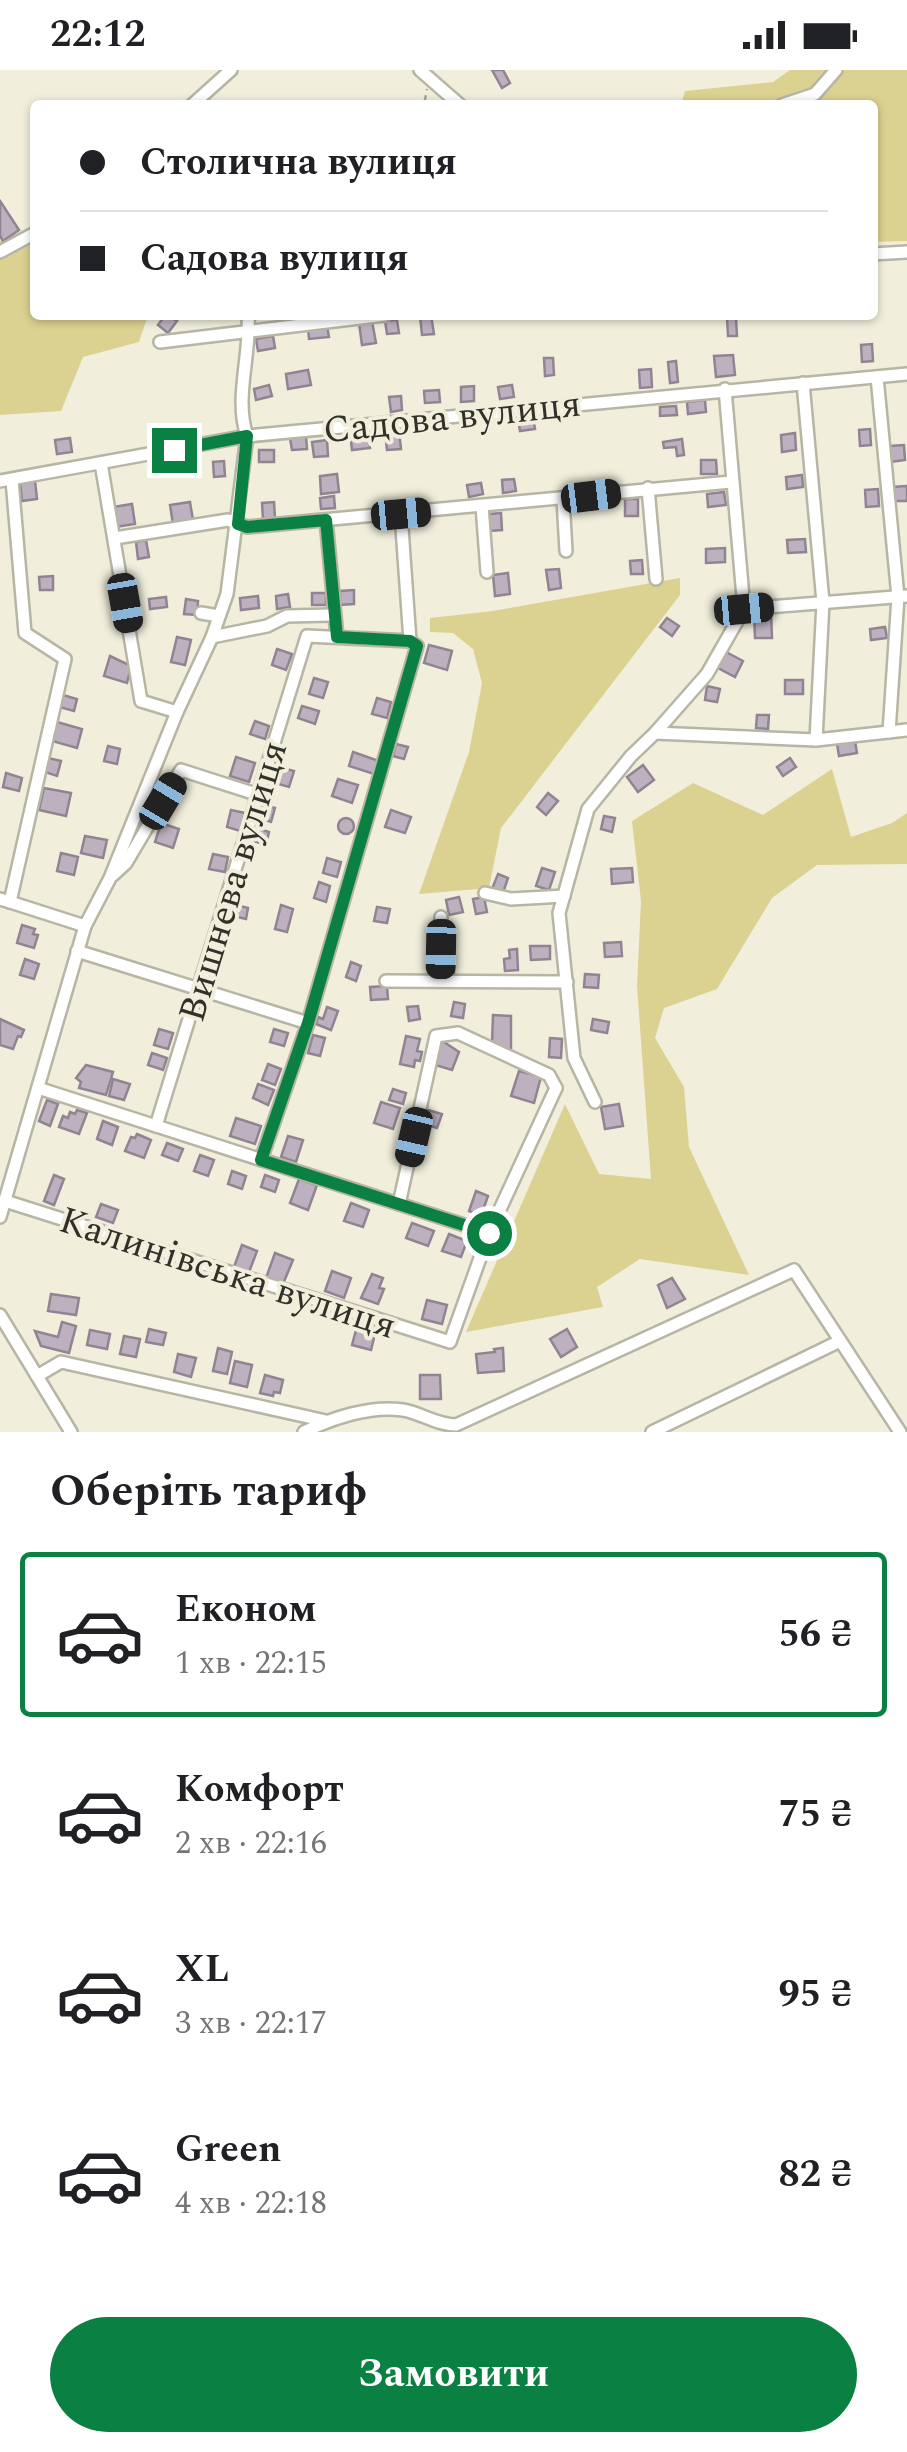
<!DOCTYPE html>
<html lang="uk">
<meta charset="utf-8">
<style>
body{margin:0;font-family:Spectral,serif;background:#f2f2f2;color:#202124;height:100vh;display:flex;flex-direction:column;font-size:38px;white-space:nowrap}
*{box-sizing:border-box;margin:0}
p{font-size:32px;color:#757577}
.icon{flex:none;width:55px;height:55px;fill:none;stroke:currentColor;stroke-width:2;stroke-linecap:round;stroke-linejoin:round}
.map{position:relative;height:1362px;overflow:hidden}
.details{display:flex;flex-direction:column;background:#fff;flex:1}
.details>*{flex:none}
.guide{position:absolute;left:30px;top:30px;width:848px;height:220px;border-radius:10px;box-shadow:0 2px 8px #0004;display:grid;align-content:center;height:220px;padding:0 50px;background:#fff}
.end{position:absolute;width:45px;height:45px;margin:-22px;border:12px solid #0b8043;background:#fff;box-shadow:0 0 0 5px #fff}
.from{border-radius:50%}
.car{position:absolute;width:30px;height:60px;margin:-30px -15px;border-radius:12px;box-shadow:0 0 8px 2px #0007;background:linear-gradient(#222 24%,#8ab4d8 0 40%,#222 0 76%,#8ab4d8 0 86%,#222 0)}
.guide b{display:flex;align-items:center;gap:35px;height:95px;font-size:38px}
.guide b+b{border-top:2px solid #e0e0e0}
.guide i{width:25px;height:25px;background:#202124}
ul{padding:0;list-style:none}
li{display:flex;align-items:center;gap:30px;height:165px;margin:0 20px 15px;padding:0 30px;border:5px solid transparent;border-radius:10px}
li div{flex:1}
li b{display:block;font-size:38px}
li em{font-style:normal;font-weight:700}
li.on{border-color:#0b8043}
li>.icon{width:90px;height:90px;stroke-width:1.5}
h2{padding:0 50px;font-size:45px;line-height:120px}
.cta{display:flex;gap:20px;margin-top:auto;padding:20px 50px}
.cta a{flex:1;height:115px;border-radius:60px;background:#0b8043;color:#fff;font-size:40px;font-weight:700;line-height:115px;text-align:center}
.status{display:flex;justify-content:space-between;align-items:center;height:70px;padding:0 50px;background:#fff;direction:ltr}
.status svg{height:28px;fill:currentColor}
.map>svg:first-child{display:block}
.green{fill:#dbd191}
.building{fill:#beb1bf;stroke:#918492;stroke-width:2.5}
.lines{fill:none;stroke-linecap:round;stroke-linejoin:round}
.minor-casing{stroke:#b7b5a4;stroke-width:16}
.path{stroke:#a6a496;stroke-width:2.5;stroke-dasharray:10 5;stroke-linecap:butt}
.minor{stroke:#fff;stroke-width:11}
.route{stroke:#0b8043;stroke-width:12}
.labels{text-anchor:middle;stroke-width:8;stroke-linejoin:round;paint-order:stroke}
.street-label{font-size:38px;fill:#313029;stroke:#f1efdc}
</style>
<div class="status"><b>22:12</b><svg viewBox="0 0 49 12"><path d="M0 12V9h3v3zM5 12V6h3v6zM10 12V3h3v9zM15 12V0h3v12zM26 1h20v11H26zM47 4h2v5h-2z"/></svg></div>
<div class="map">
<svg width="907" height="1362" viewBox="0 0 907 1362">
<rect width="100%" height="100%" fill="#f1efdc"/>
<!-- green -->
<g class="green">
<polygon points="790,0 907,0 907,171 873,172 872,35 681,35 685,21 773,12"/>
<polygon points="35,155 35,245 148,245 139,272 83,287 61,341 0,345 0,171"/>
<polygon points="680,508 680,525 501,758 489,818 419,824 469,682 482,613 473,579 453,563 430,562 430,548 493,541"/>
<polygon points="832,699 851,767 892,753 907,743 907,794 817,795 772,828 717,919 664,938 655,968 684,1017 689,1077 749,1205 640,1189 597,1217 603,1237 466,1262 565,1034 599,1104 651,1109 637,916 641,831 632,751 693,713 763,745"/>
</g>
<!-- building -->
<g class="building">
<polygon points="492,0 503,0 510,13 502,18"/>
<polygon points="0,131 19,160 3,171 0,166"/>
<polygon points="165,245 177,251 168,263 158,255"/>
<polygon points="431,245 434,264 422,265 420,246"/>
<polygon points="727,248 736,248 737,266 728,266"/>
<polygon points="397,250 399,263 387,264 385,251"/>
<polygon points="372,251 376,273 362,275 359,253"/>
<polygon points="327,256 329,267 309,269 308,258"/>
<polygon points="273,266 275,278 258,281 256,269"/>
<polygon points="872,274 873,291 862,292 861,275"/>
<polygon points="733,285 735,305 716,307 714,286"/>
<polygon points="544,288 553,288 554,305 545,306"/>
<polygon points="676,291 678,312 670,313 668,292"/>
<polygon points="651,299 652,317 640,318 639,300"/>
<polygon points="308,300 311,315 288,319 286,304"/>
<polygon points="269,315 272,326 256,330 254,319"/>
<polygon points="512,315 514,327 500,329 498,317"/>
<polygon points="474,316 474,331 461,332 461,317"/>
<polygon points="439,320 440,332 425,333 424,321"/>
<polygon points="401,326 402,340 391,342 389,327"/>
<polygon points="705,330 706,342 688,344 687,332"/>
<polygon points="676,336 677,345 660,346 660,337"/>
<polygon points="533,347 535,359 520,361 518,349"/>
<polygon points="870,359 871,375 860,376 859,360"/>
<polygon points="368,361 370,378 352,380 350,363"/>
<polygon points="399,361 401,379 387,380 385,362"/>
<polygon points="795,363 796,380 782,382 781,365"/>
<polygon points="306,366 307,379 292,380 290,368"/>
<polygon points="70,368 72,382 57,384 55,370"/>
<polygon points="682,369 684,385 677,386 676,377 664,378 663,372"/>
<polygon points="327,370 328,386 314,387 312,372"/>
<polygon points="904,375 905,390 890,392 889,376"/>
<rect x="259" y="380" width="15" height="12"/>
<polygon points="188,383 187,404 171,405 171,385"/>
<polygon points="701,390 716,390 717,404 701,404"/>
<polygon points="224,391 225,406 214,407 213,392"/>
<polygon points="337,404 339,422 321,424 320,406"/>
<polygon points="802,405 803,417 787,419 786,407"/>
<polygon points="514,409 516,421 503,423 502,410"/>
<polygon points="35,411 37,429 22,431 20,413"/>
<polygon points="481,413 483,424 469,427 467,415"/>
<polygon points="907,416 907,431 893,431 892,417"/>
<polygon points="878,419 879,436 866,437 865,420"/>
<polygon points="724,422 726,435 708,437 707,424"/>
<polygon points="334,426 335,438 321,439 320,428"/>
<rect x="625" y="429" width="13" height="17"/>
<polygon points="190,432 193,450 173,454 170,435"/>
<polygon points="274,432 275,448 263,449 262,433"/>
<polygon points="132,434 135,454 115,457 113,437"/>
<polygon points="501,443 502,460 490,461 489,444"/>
<polygon points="805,469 806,482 788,483 787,470"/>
<polygon points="146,470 149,487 138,489 136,472"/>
<polygon points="725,478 725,492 706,493 706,479"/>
<polygon points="642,490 643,504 631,504 630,491"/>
<polygon points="559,499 561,518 549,520 546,500"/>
<polygon points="508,503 510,524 495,526 493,505"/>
<polygon points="53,506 53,520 40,520 39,507"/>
<polygon points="354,520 354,534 340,535 340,521"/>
<rect x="312" y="523" width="14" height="12"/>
<polygon points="288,524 290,537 277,539 276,526"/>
<polygon points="258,526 259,538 241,540 240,528"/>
<polygon points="166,527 167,537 150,539 149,529"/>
<polygon points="186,529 198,531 197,545 184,544"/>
<polygon points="771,542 772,568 755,568 754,543"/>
<polygon points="667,548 679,556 672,566 660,557"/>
<polygon points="885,557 887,568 871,570 870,559"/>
<polygon points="177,567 191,570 185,595 171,592"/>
<polygon points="429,575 452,581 447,600 424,593"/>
<polygon points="277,579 292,584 286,600 272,595"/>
<polygon points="726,582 743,591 735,607 718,598"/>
<polygon points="110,586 131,596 127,613 104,606"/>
<polygon points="314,608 328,612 323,628 309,624"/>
<rect x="785" y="610" width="18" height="14"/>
<polygon points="707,616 720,619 717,632 705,630"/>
<polygon points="63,625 77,629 74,641 59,637"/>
<polygon points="377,628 391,632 387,648 372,644"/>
<polygon points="302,636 319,641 315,654 298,648"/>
<polygon points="757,645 769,645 768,659 756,658"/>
<polygon points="255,651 269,656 265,669 250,664"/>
<polygon points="57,652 82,659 77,678 52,671"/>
<polygon points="855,671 857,683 839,686 837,674"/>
<polygon points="396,674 408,677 404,689 393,686"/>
<polygon points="108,676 120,679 117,694 104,691"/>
<polygon points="353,682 379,691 374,704 349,696"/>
<polygon points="236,687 255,693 249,712 230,706"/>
<polygon points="48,688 61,691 57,706 45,702"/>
<polygon points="790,688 796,697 783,706 777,697"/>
<polygon points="643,695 654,710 638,722 627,707"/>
<polygon points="280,697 294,701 289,717 275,713"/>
<polygon points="6,703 22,708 19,721 3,717"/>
<polygon points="338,709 358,715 352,733 332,726"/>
<polygon points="44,718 71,723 66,746 39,740"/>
<polygon points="548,723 558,731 546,745 537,737"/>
<polygon points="263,735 275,738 271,752 259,748"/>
<polygon points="231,740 245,743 240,761 227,757"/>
<polygon points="391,740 411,747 405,763 385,757"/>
<polygon points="604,746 615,748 612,762 601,759"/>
<circle cx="346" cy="756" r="8"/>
<polygon points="161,753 179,759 173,778 155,772"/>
<polygon points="257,758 269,762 266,775 253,771"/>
<polygon points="85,766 107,770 103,788 81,783"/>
<polygon points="61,783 78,787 74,805 57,801"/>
<polygon points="213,784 228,787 225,802 209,799"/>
<polygon points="327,788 341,792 337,807 323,803"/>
<polygon points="542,798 555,802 549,820 536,816"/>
<polygon points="632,798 633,812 612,814 611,799"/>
<polygon points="498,804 508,808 503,823 492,819"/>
<polygon points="319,812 330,816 326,832 314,828"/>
<polygon points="459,827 463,842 449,845 446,830"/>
<polygon points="484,827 487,842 476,844 473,829"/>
<polygon points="232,834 248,838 246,849 229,845"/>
<polygon points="281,835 293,839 287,862 275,859"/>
<polygon points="377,837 390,839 387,853 374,851"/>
<polygon points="22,855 35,859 33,864 38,865 34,878 17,873"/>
<polygon points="621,872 622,886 605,887 604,873"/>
<polygon points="530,876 550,876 550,889 531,890"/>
<polygon points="444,878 453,878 454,903 445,903"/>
<polygon points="517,879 518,900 505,901 504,889 510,888 509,880"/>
<polygon points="25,889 39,894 34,909 20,905"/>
<polygon points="351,892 361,896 356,911 346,907"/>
<polygon points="585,904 599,905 598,918 584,917"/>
<polygon points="387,916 388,929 371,930 370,917"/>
<polygon points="454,932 465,934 463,948 451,946"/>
<polygon points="418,936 420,949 409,951 407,937"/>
<polygon points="327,937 338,941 331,960 316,954 318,947 323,949"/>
<polygon points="493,945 511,946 511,981 492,974"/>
<polygon points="0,949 24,960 21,967 18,966 13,979 0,975"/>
<polygon points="593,949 609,952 607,963 591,960"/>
<polygon points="159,959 173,963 168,979 154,975"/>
<polygon points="274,959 288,963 284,976 270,972"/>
<polygon points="313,965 325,968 320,986 308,983"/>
<polygon points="406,966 420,969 417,981 422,982 420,991 415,990 414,997 400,994"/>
<polygon points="550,968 562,969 561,988 549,987"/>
<polygon points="441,970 459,982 452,1000 432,994"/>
<polygon points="152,983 167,988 163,1000 148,995"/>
<polygon points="268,994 281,999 275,1015 262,1010"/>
<polygon points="86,995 113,1002 106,1025 79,1018 81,1012 76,1008"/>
<polygon points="519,1001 541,1007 534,1033 511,1026"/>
<polygon points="113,1009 130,1014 124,1030 109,1026"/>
<polygon points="258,1014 274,1020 268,1035 253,1028"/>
<polygon points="393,1019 406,1023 403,1034 389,1030"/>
<polygon points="47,1030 58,1034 50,1056 39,1051"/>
<polygon points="381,1032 400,1038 393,1059 374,1053"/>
<polygon points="619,1034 623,1056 605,1059 601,1037"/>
<polygon points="77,1040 87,1043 79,1064 59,1057 63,1046 68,1048 70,1042 75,1044"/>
<polygon points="428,1040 442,1044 437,1058 424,1054"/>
<polygon points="236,1048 261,1056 255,1074 230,1066"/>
<polygon points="103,1051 118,1057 112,1075 97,1069"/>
<polygon points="137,1064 151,1070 144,1088 125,1081 131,1067 135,1068"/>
<polygon points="288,1066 303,1070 296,1092 281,1087"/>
<polygon points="167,1073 183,1079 178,1091 162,1085"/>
<polygon points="200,1085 214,1090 208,1106 194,1101"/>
<polygon points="232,1101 246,1106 242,1119 228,1114"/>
<polygon points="54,1105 64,1109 54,1135 44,1131"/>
<polygon points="265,1105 279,1110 275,1122 261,1117"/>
<polygon points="299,1109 317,1115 308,1140 290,1133"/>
<polygon points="476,1121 488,1126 481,1146 469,1141"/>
<polygon points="351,1133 369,1140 363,1157 344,1151"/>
<polygon points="101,1134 118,1140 113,1153 96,1147"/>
<polygon points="412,1153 434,1161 428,1176 406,1168"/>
<polygon points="449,1164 467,1171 461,1187 442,1181"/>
<polygon points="242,1175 257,1181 249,1202 234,1197"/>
<polygon points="275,1183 293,1190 283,1214 266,1208"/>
<polygon points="332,1201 351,1208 344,1228 325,1221"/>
<polygon points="372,1204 383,1208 379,1218 384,1219 378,1234 361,1228"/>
<polygon points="672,1208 685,1229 667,1238 658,1215"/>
<polygon points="51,1224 79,1228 76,1245 48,1241"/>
<polygon points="427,1230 447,1235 442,1254 422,1249"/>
<polygon points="62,1252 76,1256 69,1283 41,1276 35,1261 58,1267"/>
<polygon points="149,1259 166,1263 163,1275 146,1272"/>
<polygon points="567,1259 577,1277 561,1287 550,1269"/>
<polygon points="90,1260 110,1264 107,1279 87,1275"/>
<polygon points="356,1260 375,1264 371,1280 352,1275"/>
<polygon points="124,1266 140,1269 136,1287 120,1284"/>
<polygon points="218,1278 232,1282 227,1304 213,1301"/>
<polygon points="503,1278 504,1301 478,1303 476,1284 495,1282 494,1279"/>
<polygon points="178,1284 196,1288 191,1307 174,1302"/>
<polygon points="235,1291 252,1295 247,1317 230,1313"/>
<polygon points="265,1305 283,1310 280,1323 274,1322 273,1326 260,1323"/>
<polygon points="420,1305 440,1305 441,1329 420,1329"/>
</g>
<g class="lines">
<defs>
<g id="minor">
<polyline points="420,0 460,35"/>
<polyline points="192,35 231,0"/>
<polyline points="782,35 815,24 836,0"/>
<polyline points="0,182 35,163"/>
<polyline points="872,184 907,182"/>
<polyline points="160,272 385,245"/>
<polyline points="877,307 898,527 889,662"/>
<polyline points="803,313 823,532 816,670"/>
<polyline points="101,393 141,631 177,642"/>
<polyline points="0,411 247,366 907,304"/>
<polyline points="648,418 656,509"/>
<polyline points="563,429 566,481"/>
<polyline points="482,436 487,502"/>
<polyline points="326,450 337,567"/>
<polyline points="115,468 228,450 247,457 731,412"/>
<polyline points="744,539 907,526"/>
<polyline points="201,543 219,546"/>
<polyline points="212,567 267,556 287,546 331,545"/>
<polyline points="655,663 816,670 907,660"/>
<polyline points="113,805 126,793 181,700 259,725"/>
<polyline points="485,823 511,829 564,826"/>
<polyline points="0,829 10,832 65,589 25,563 12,410"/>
<polyline points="10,832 85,856"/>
<polyline points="77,881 308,953"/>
<polyline points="386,911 567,912"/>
<polyline points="440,911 441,847"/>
<polyline points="38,1018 489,1163"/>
<polyline points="595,1032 574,988 559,843 588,739 631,686 655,663 707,604 744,539 725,319"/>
<polyline points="156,1056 307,566 410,571 401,444"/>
<polyline points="261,1090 308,953 417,576 410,571"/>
<polyline points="5,1131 450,1272 489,1163 556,1018"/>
<polyline points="399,1134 436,966 458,963 549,1005 556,1018"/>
<path d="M0,1147L85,856L110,808L177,642L212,567L227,524L247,366C234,328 251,285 248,245"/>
<polyline points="0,1245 71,1362"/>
<polyline points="37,1306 61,1292 326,1351"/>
<path d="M304,1362C332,1348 371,1335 403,1340C421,1343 437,1355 456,1355L794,1200L900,1362"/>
<polyline points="652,1362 840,1271"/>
</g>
</defs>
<!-- minor casing -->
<use href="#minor" class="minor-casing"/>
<!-- path -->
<polyline class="path" points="424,35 427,19"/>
<!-- minor -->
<use href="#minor" class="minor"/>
</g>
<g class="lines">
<!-- route -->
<polyline class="route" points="174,380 247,366 238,454 247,457 326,450 337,567 410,571 417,576 308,953 261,1090 489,1163"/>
</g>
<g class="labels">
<!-- street labels -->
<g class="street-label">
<text transform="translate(452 346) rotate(-6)" y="13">Садова вулиця</text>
<text transform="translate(232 811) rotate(-73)" y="13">Вишнева вулиця</text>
<text transform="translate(228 1202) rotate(18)" y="13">Калинівська вулиця</text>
</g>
</g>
</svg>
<i class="end from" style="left:489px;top:1163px"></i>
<i class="end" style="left:174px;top:380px"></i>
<i class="car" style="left:591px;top:426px;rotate:83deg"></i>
<i class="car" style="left:401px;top:444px;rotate:85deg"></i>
<i class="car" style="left:125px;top:533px;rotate:170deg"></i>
<i class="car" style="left:744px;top:539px;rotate:85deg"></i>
<i class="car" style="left:163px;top:731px;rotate:31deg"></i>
<i class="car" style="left:441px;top:879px;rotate:181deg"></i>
<i class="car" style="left:414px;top:1067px;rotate:193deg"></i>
<div class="guide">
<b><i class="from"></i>Столична вулиця</b>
<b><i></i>Садова вулиця</b>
</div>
</div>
<section class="details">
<h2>Оберіть тариф</h2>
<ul>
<li class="on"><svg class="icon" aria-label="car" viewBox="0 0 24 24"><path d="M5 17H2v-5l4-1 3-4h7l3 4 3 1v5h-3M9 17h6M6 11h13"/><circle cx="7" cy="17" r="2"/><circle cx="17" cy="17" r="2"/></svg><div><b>Економ</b><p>1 хв · 22:15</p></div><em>56 ₴</em></li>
<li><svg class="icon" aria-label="car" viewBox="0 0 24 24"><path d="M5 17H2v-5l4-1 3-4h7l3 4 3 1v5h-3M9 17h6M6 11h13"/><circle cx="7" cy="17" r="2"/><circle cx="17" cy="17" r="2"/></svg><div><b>Комфорт</b><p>2 хв · 22:16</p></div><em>75 ₴</em></li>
<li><svg class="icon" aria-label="car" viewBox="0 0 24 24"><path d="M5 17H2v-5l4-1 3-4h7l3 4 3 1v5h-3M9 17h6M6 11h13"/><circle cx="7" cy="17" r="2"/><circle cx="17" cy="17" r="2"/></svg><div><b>XL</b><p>3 хв · 22:17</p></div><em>95 ₴</em></li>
<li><svg class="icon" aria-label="car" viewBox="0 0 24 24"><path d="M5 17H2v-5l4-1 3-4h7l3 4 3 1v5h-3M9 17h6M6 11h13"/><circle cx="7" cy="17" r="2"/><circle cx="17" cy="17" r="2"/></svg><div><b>Green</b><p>4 хв · 22:18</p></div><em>82 ₴</em></li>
</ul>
<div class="cta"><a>Замовити</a></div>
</section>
